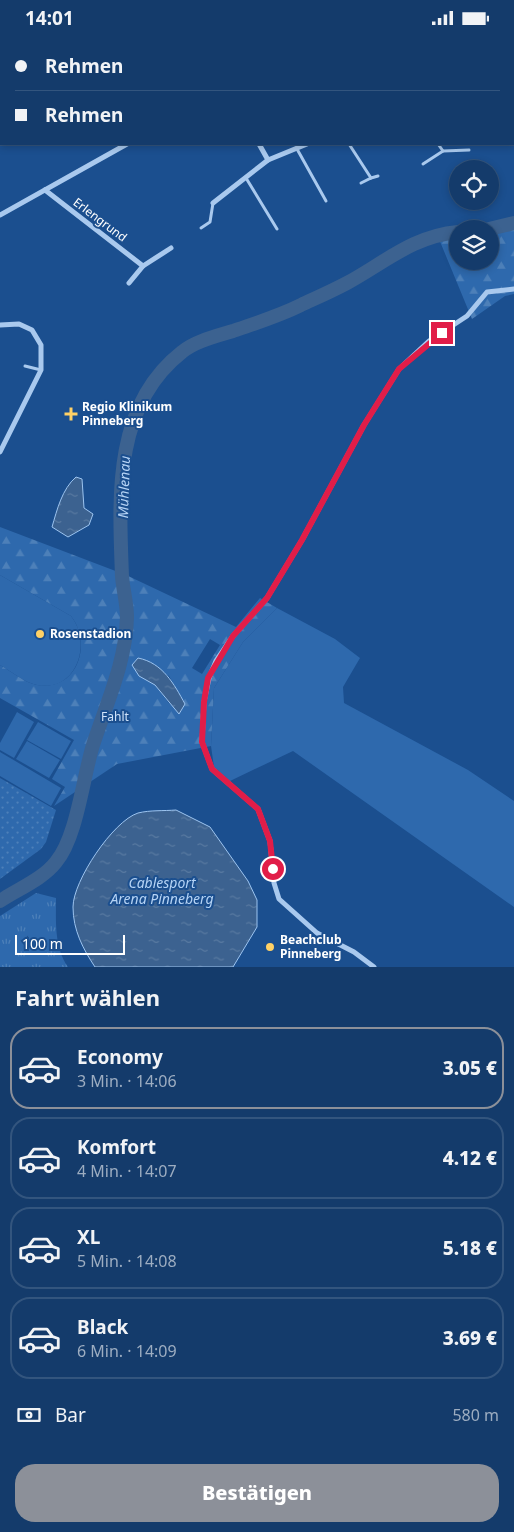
<!DOCTYPE html>
<html lang="de">
<meta charset="utf-8">
<style>
body{margin:0;font-family:"Noto Sans",sans-serif;background:#214673;color:#f1f3f6;height:100vh;display:flex;flex-direction:column;font-size:19px;white-space:nowrap}
*{box-sizing:border-box;margin:0}
p{font-size:16px;color:#9dadc1}
.icon{flex:none;width:28px;height:28px;fill:none;stroke:currentColor;stroke-width:2;stroke-linecap:round;stroke-linejoin:round}
.map{position:relative;height:932px;overflow:hidden}
.details{display:flex;flex-direction:column;background:#143b6b;flex:1}
.details>*{flex:none}
.top-card{position:absolute;left:0px;top:0px;width:515px;height:110px;box-shadow:0 2px 8px #0003,0 0 0 1px #33557e;display:grid;align-content:center;height:110px;padding:0 15px;background:#143b6b}
.tools{position:absolute;left:449px;top:125px;display:grid;gap:10px}
.tools a{display:grid;place-items:center;width:50px;height:50px;border-radius:50%;background:#143b6b;box-shadow:0 2px 8px #0003,0 0 0 1px #33557e;font-size:25px}
.scale{position:absolute;left:15px;bottom:12px;width:110px;box-sizing:border-box;padding-left:5px;border:2px solid #fff;border-top:0;font-size:14px;line-height:18px;white-space:nowrap;color:#fff;-webkit-text-stroke:4px #1b4f8f;paint-order:stroke}
.end{position:absolute;width:22px;height:22px;margin:-11px;border:6px solid #e11d48;background:#fff;box-shadow:0 0 0 2px #fff}
.from{border-radius:50%}
.top-card b{display:flex;align-items:center;gap:18px;height:48px;font-size:19px}
.top-card b+b{border-top:1px solid #33557e}
.top-card i{width:12px;height:12px;background:#f1f3f6}
ul{padding:0;list-style:none}
li{display:flex;align-items:center;gap:15px;height:82px;margin:0 10px 8px;padding:0 5px;border:2px solid #33557e;border-radius:20px}
li div{flex:1}
li b{display:block;font-size:19px}
li em{font-style:normal;font-weight:800}
li.active{border-color:#8c9099}
li>.icon{width:45px;height:45px;stroke-width:1.5}
h2{padding:0 15px;font-size:22px;line-height:60px}
.pay{display:flex;align-items:center;gap:12px;height:55px;padding:0 15px;font-size:19px}
.pay p{margin-inline-start:auto}
.action{display:flex;gap:10px;margin-top:auto;padding:10px 15px}
.action a{flex:1;height:58px;border-radius:20px;background:#8c9099;color:#fff;font-size:20px;font-weight:800;line-height:58px;text-align:center}
.status{display:flex;justify-content:space-between;align-items:center;height:35px;padding:0 25px;background:#143b6b;direction:ltr}
.status svg{height:14px;fill:currentColor}
.map>svg:first-child{display:block}
.grass{fill:#2e69ad}
.forest{fill:url(#forest-firs);fill-rule:evenodd}
.park{fill:url(#park-tufts)}
.garden{fill:url(#garden-dots)}
.water{fill:url(#water-ripples);stroke:#9cc4f0}
.lines{fill:none;stroke-linecap:round;stroke-linejoin:round}
.river{stroke:#3c6290;stroke-width:14}
.lane{stroke:#a9c9ee;stroke-width:3}
.street{stroke:#a9c9ee;stroke-width:5}
.route{stroke:#e11d48;stroke-width:6}
.poi-dot{fill:#ffd166;stroke:#1b4f8f;stroke-width:2}
.labels{text-anchor:middle;stroke-width:4;stroke-linejoin:round;paint-order:stroke}
.street-label{font-size:12px;fill:#fff;stroke:#1b4f8f}
.poi-label{font-size:12px;font-weight:bold;fill:#fff;stroke:#1b4f8f;text-anchor:start}
.park-label{font-size:12px;fill:#cfe3fa;stroke:#1b4f8f}
.water-label{font-size:14px;font-style:italic;fill:#b5d3f5;stroke:#1b4f8f}
</style>
<div class="status"><b>14:01</b><svg viewBox="0 0 49 12"><path d="M0 12V9h3v3zM5 12V6h3v6zM10 12V3h3v9zM15 12V0h3v12zM26 1h20v11H26zM47 4h2v5h-2z"/></svg></div>
<div class="map">
<svg width="514" height="932" viewBox="0 0 514 932">
<defs>
<pattern id="forest-firs" width="22" height="20" patternUnits="userSpaceOnUse" patternTransform="scale(1.25)"><rect width="22" height="20" fill="#2e69ad"/><path d="M5 1l3.5 6h-7zM16 11l3.5 6h-7z" fill="#4d80b9"/></pattern>
<pattern id="park-tufts" width="24" height="20" patternUnits="userSpaceOnUse" patternTransform="scale(1.25)"><rect width="24" height="20" fill="#2e69ad"/><path d="M3 7l-1-3M5 7V3M7 7l1-3M15 17l-1-3M17 17v-4M19 17l1-3" fill="none" stroke="#4d80b9"/></pattern>
<pattern id="garden-dots" width="8" height="8" patternUnits="userSpaceOnUse" patternTransform="scale(1.25)"><rect width="8" height="8" fill="#2e69ad"/><path d="M2 2h.1M6 6h.1" fill="none" stroke="#4d80b9" stroke-width="1.8" stroke-linecap="round"/></pattern>
<pattern id="water-ripples" width="26" height="14" patternUnits="userSpaceOnUse" patternTransform="scale(1.25)"><rect width="26" height="14" fill="#3c6290"/><path d="M2 4q2-2 4 0t4 0M15 11q2-2 4 0t4 0" fill="none" stroke="#597aa1"/></pattern>
</defs>
<rect width="100%" height="100%" fill="#1b4f8f"/>
<!-- grass -->
<g class="grass">
<path d="M0,540L71,581C93,609 76,658 37,650C25,648 11,636 0,630Z"/>
<polygon points="277,573 335,604 360,623 343,652 344,668 468,735 514,766 514,872 293,716 230,746 214,732 211,711 214,653 243,607"/>
<polygon points="17,677 34,687 14,723 0,715 0,708"/>
<polygon points="38,687 71,706 61,724 27,705"/>
<polygon points="27,706 60,725 49,743 16,724"/>
<polygon points="0,717 61,753 51,771 0,741"/>
</g>
<!-- forest -->
<g class="forest">
<polygon points="514,192 514,259 505,261 472,284 439,204 457,202 458,226 490,226 490,197"/>
<path d="M0,492L126,540L236,592L260,563L277,573L243,607L214,653L211,711L117,729L54,771L65,752L52,744L74,705L0,663V630C11,636 25,648 37,650C77,657 93,609 71,581L0,540ZM210,604L220,610L202,639L192,633ZM138,623L169,641L185,669L180,678L168,667L155,650L132,630Z"/>
</g>
<!-- park -->
<path class="park" d="M36,858L56,863C56,886 54,912 68,932H0V881Z"/>
<!-- garden -->
<polygon class="garden" points="0,743 56,775 46,807 41,814 0,844"/>
<!-- water -->
<g class="water">
<path d="M76,442L82,444L84,473L93,479L89,490L68,502L52,492C57,475 62,454 76,442Z"/>
<path d="M138,623C163,628 174,649 185,669L179,679L155,650L139,641L132,630Z"/>
<path d="M176,775L210,792L248,846L257,865V892L233,932H95C83,914 73,895 73,872C73,846 113,786 138,778C150,775 164,776 176,775Z"/>
</g>
<g class="lines">
<!-- river -->
<g class="river">
<polyline points="489,194 514,188"/>
<path d="M0,866C18,854 43,844 56,827C77,802 83,742 93,710C107,667 126,627 127,582C127,568 123,555 122,541C119,461 113,371 182,317C195,306 217,301 233,296C256,288 279,281 301,270C316,263 332,256 347,248C384,228 413,201 458,197"/>
</g>
<!-- lane -->
<g class="lane">
<polyline points="188,0 189,1"/>
<polyline points="349,109 371,143 378,141"/>
<polyline points="438,109 443,116 469,115"/>
<polyline points="297,114 326,166"/>
<polyline points="423,129 443,116"/>
<polyline points="246,143 277,194"/>
<polyline points="361,148 371,143"/>
<polyline points="201,193 210,187 213,168"/>
<polyline points="25,331 41,335"/>
</g>
<!-- street -->
<g class="street">
<polyline points="238,0 239,1"/>
<polyline points="26,1 27,0"/>
<polyline points="320,1 323,0"/>
<polyline points="0,37 1,36"/>
<polyline points="259,109 268,125"/>
<polyline points="45,155 143,231"/>
<polyline points="213,168 268,125 307,109"/>
<polyline points="0,180 127,109"/>
<polyline points="129,248 143,231 171,213"/>
<polyline points="0,290 19,289 32,295 41,310 41,335 0,417"/>
<polyline points="374,932 354,917 317,898 279,864 274,848 270,806 258,774 212,734 202,707 204,667 209,643 216,626 233,601 267,563 302,505 364,390 399,334 429,306 467,281 487,257 514,254"/>
</g>
</g>
<g class="lines">
<!-- route -->
<polyline class="route" points="273,834 270,806 258,774 212,734 202,707 204,667 208,643 233,601 267,563 302,505 364,390 399,334 442,298"/>
</g>
<!-- markers -->
<g class="poi-dot">
<path d="M68.5 371.5h5v5h5v5h-5v5h-5v-5h-5v-5h5z"/>
<circle cx="40" cy="599" r="5"/>
<circle cx="270" cy="912" r="5"/>
</g>
<g class="labels">
<!-- street labels -->
<g class="street-label">
<text transform="translate(100 185) rotate(37)" y="4">Erlengrund</text>
</g>
<!-- poi labels -->
<g class="poi-label">
<text x="82" y="376">Regio Klinikum<tspan x="82" dy="14">Pinneberg</tspan></text>
<text x="50" y="603">Rosenstadion</text>
<text x="280" y="909">Beachclub<tspan x="280" dy="14">Pinneberg</tspan></text>
</g>
<!-- park labels -->
<g class="park-label">
<text x="115" y="686">Fahlt</text>
</g>
<!-- water labels -->
<g class="water-label">
<text transform="translate(124 452) rotate(-88)" y="5">Mühlenau</text>
<text x="162" y="853">Cablesport<tspan x="162" dy="16">Arena Pinneberg</tspan></text>
</g>
</g>
</svg>
<div class="tools">
<a><svg class="icon" aria-label="locate" viewBox="0 0 24 24"><circle cx="12" cy="12" r="6"/><path d="M12 2v4M12 18v4M2 12h4M18 12h4"/></svg></a>
<a><svg class="icon" aria-label="layers" viewBox="0 0 24 24"><path d="M12 4l9 5-9 5-9-5zM3 14l9 5 9-5"/></svg></a>
</div>
<div class="scale">100 m</div>
<i class="end from" style="left:273px;top:834px"></i>
<i class="end" style="left:442px;top:298px"></i>
<div class="top-card">
<b><i class="from"></i>Rehmen</b>
<b><i></i>Rehmen</b>
</div>
</div>
<section class="details">
<h2>Fahrt wählen</h2>
<ul>
<li class="active"><svg class="icon" aria-label="car" viewBox="0 0 24 24"><path d="M5 17H2v-5l4-1 3-4h7l3 4 3 1v5h-3M9 17h6M6 11h13"/><circle cx="7" cy="17" r="2"/><circle cx="17" cy="17" r="2"/></svg><div><b>Economy</b><p>3 Min. · 14:06</p></div><em>3.05 €</em></li>
<li><svg class="icon" aria-label="car" viewBox="0 0 24 24"><path d="M5 17H2v-5l4-1 3-4h7l3 4 3 1v5h-3M9 17h6M6 11h13"/><circle cx="7" cy="17" r="2"/><circle cx="17" cy="17" r="2"/></svg><div><b>Komfort</b><p>4 Min. · 14:07</p></div><em>4.12 €</em></li>
<li><svg class="icon" aria-label="car" viewBox="0 0 24 24"><path d="M5 17H2v-5l4-1 3-4h7l3 4 3 1v5h-3M9 17h6M6 11h13"/><circle cx="7" cy="17" r="2"/><circle cx="17" cy="17" r="2"/></svg><div><b>XL</b><p>5 Min. · 14:08</p></div><em>5.18 €</em></li>
<li><svg class="icon" aria-label="car" viewBox="0 0 24 24"><path d="M5 17H2v-5l4-1 3-4h7l3 4 3 1v5h-3M9 17h6M6 11h13"/><circle cx="7" cy="17" r="2"/><circle cx="17" cy="17" r="2"/></svg><div><b>Black</b><p>6 Min. · 14:09</p></div><em>3.69 €</em></li>
</ul>
<div class="pay"><svg class="icon" aria-label="cash" viewBox="0 0 24 24"><path d="M3 7h18v10H3z"/><circle cx="12" cy="12" r="2"/></svg>Bar<p>580 m</p></div>
<div class="action"><a>Bestätigen</a></div>
</section>
